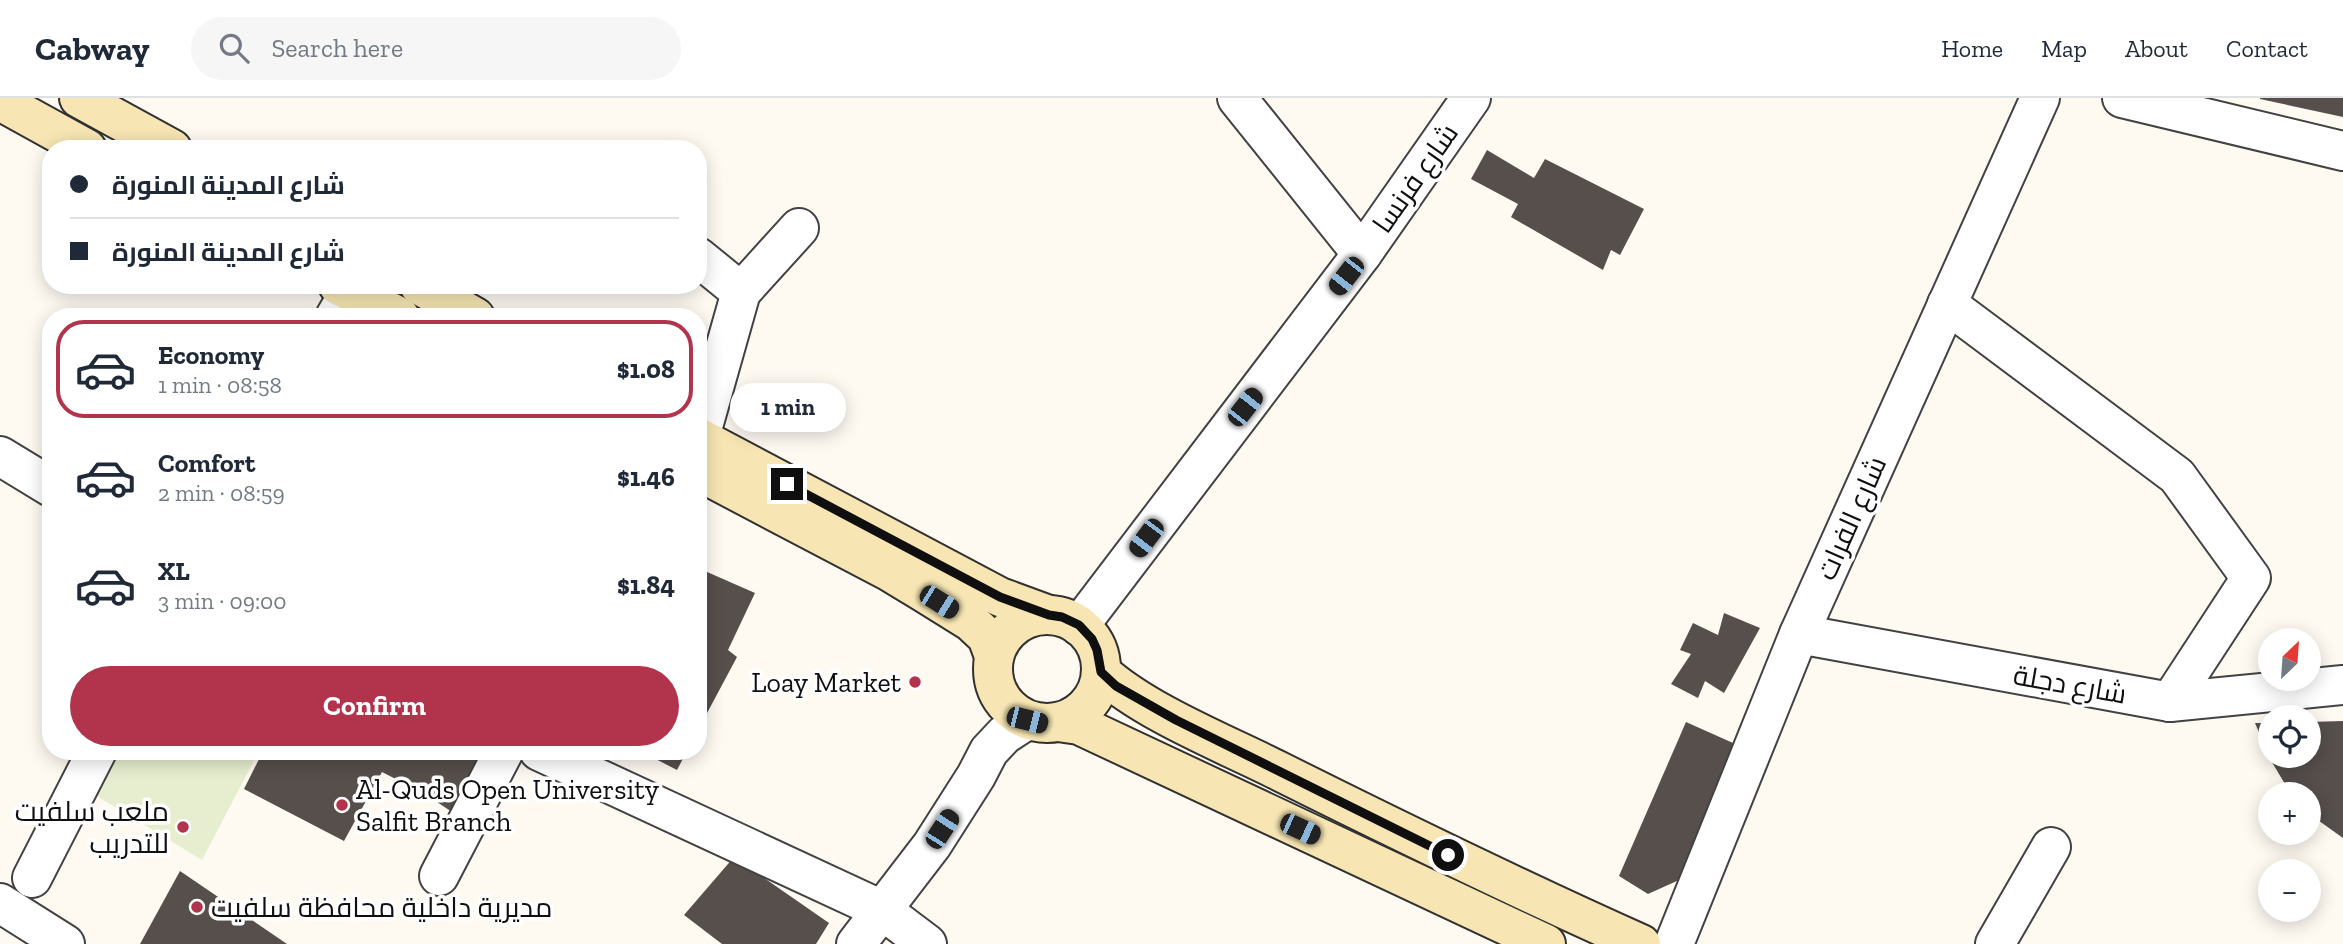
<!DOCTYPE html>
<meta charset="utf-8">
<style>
body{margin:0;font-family:"Zilla Slab",Cairo,serif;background:#f6f6f7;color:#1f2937;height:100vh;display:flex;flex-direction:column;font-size:26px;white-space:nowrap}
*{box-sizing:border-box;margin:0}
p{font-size:23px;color:#747a83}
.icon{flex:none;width:38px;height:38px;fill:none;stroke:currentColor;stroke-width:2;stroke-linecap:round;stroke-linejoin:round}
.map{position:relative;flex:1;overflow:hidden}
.side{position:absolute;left:42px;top:210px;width:665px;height:452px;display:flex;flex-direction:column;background:#fff;border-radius:28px;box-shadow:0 4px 18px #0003}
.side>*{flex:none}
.top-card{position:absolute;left:42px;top:42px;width:665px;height:154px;border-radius:28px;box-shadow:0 4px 18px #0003;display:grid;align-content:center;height:154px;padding:0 28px;background:#fff}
.needle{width:46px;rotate:25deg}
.buttons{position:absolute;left:2258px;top:530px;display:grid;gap:14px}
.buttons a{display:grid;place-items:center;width:63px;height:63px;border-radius:50%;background:#fff;box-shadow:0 4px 18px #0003;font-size:35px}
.end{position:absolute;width:32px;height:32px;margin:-16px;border:9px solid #0f0f0f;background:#fff;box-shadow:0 0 0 4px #fff}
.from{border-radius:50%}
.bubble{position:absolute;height:49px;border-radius:24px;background:#fff;box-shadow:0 4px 18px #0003;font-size:23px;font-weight:800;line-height:49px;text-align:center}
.car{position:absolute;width:21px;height:42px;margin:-21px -10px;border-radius:9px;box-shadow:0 0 5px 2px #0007;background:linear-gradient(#222 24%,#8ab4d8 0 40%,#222 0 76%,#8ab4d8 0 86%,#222 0)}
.top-card b{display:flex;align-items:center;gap:24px;height:66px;font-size:26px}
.top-card b+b{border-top:2px solid #e0e1e3}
.top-card i{width:18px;height:18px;background:#1f2937}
ul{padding:12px 0 0;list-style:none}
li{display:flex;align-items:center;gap:21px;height:98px;margin:0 14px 10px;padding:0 14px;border:4px solid transparent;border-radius:28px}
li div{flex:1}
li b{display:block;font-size:26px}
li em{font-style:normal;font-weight:800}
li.current{border-color:#b2344c}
li>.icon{width:63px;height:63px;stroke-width:1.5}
.primary-button{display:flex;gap:14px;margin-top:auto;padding:14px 28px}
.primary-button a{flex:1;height:80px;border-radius:42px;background:#b2344c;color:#fff;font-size:28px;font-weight:800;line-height:80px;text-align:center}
header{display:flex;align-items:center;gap:42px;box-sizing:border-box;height:98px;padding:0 35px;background:#fff;border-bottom:2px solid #e0e1e3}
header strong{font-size:33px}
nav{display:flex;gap:38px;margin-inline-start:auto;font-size:24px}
.search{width:490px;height:63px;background:#f6f6f7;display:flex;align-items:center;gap:18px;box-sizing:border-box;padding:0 24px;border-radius:38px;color:#747a83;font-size:26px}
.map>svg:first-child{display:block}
.pitch{fill:#e7eecf}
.building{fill:#564f4c}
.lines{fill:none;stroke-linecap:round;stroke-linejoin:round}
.street-casing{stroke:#424242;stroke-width:42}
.secondary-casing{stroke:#313131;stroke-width:42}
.street{stroke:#fff;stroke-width:38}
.secondary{stroke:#f7e6b3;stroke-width:38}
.route{stroke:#0f0f0f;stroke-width:9}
.poi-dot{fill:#b2344c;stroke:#fff;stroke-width:2.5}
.labels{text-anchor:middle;stroke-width:7;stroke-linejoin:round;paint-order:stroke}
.street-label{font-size:28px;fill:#0f0f0f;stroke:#fff}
.poi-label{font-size:28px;fill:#0f0f0f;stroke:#fff;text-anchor:end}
</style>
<header>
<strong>Cabway</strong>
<div class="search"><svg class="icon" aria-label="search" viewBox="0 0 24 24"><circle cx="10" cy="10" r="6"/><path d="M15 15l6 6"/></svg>Search here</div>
<nav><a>Home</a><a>Map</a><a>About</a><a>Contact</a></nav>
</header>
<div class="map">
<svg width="2343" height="846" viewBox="0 0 2343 846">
<rect width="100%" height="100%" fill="#fefaf2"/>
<!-- pitch -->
<polygon class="pitch" points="115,653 259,653 202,762 92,695"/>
<!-- building -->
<g class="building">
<polygon points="2260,0 2343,0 2343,19 2260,1"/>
<polygon points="1487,52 1534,80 1545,61 1644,111 1620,157 1611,152 1603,172 1511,119 1518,106 1471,81"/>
<polygon points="698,470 755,495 728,552 737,559 698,632"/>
<polygon points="1724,515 1760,530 1724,595 1705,583 1698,600 1671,586 1691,556 1680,552 1693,525 1718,537"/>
<polygon points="2343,623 2343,740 2308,715 2308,696 2291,696 2270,661 2255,625 2270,625 2270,658 2308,658 2308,624"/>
<polygon points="1686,624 1733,645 1679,782 1648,796 1619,778"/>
<polygon points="263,653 485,653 452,714 425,696 382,674 344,743 244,691"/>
<polygon points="640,653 687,653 677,672"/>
<polygon points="734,759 829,825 816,846 722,846 684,817"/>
<polygon points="180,773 287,846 140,846"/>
</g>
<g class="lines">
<defs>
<g id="street">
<polyline points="1237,0 1362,156"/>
<polyline points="2122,0 2343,53"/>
<polyline points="698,159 741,194"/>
<polyline points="1947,206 2177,378 2251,480 2170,604"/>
<polyline points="335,219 350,193"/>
<polyline points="700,339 741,194 799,130"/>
<polyline points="0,358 51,389"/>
<polyline points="1079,528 1362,156 1471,0"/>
<polyline points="1799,536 2170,604 2343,587"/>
<polyline points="539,653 882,812 927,846"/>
<polyline points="439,778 504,653"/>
<polyline points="32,780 97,653"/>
<polyline points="0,805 65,846"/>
<polyline points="856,846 932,747 976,678 989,653 1004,637 1027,622"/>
<polyline points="1674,846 1799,536 2040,0"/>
<polyline points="1995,846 2051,749"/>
</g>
<g id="secondary">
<polyline points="79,0 172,51"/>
<polyline points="0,3 87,51"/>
<polyline points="338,187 400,219"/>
<polyline points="419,187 475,219"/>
<polyline points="698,339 1000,499 1049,517"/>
<polyline points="698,373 890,474 923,494 971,524 987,539 994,558"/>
<circle cx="1047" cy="571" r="54"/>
<path d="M1101,574C1145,614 1223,645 1277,672C1397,732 1518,791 1641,846"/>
<polyline points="1058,624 1079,627 1546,846"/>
</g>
</defs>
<!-- street casing -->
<use href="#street" class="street-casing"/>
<!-- secondary casing -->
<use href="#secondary" class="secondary-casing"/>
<!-- street -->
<use href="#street" class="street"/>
<!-- secondary -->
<use href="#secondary" class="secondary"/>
</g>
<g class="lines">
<!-- route -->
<polyline class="route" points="787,386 1000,499 1049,517 1062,519 1079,527 1092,541 1097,552 1101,574 1116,588 1176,622 1448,757"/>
</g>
<!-- markers -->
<g class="poi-dot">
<circle cx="915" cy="584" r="7"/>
<circle cx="342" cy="707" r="7"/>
<circle cx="183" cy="729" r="7"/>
<circle cx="197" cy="809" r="7"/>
</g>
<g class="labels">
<!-- street labels -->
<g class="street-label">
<text transform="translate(1415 80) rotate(-55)" y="10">شارع فرنسا</text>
<text transform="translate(1851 420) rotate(-66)" y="10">شارع الفرات</text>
<text transform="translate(2070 586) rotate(10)" y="10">شارع دجلة</text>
</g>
<!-- poi labels -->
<g class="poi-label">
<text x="901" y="594">Loay Market</text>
<text x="356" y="701" text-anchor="start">Al-Quds Open University<tspan x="356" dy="32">Salfit Branch</tspan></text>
<text x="169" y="723">ملعب سلفيت<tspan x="169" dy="32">للتدريب</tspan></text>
<text x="211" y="819" text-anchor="start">مديرية داخلية محافظة سلفيت</text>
</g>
</g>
</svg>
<div class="buttons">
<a><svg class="needle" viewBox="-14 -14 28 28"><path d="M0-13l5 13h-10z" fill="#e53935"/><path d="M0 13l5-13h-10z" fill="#747a83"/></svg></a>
<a><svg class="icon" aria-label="locate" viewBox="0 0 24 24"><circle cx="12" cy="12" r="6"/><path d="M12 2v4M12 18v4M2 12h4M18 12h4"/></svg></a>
<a>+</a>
<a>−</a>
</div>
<i class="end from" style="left:1448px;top:757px"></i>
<i class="end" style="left:787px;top:386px"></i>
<div class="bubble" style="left:730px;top:285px;width:116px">1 min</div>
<i class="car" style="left:1346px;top:178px;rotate:218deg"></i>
<i class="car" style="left:1245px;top:309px;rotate:38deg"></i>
<i class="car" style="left:1146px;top:440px;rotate:217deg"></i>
<i class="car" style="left:939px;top:504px;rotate:122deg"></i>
<i class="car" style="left:1027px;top:622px;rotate:104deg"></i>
<i class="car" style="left:942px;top:731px;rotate:33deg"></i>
<i class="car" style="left:1300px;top:731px;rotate:115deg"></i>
<div class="top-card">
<b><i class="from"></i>شارع المدينة المنورة</b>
<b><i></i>شارع المدينة المنورة</b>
</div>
<section class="side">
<ul>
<li class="current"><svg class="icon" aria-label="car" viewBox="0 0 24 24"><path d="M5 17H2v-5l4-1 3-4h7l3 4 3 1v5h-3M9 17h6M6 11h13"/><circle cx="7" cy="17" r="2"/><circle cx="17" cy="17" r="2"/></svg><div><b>Economy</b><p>1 min · 08:58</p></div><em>$1.08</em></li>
<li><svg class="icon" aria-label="car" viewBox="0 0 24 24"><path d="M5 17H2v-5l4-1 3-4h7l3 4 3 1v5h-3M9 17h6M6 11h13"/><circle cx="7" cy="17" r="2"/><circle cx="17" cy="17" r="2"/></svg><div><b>Comfort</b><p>2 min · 08:59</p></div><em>$1.46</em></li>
<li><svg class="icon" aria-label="car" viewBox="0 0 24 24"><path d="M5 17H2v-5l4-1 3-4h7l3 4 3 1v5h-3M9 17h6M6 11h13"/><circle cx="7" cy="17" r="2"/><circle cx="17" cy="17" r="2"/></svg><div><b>XL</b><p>3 min · 09:00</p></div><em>$1.84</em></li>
</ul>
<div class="primary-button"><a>Confirm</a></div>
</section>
</div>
